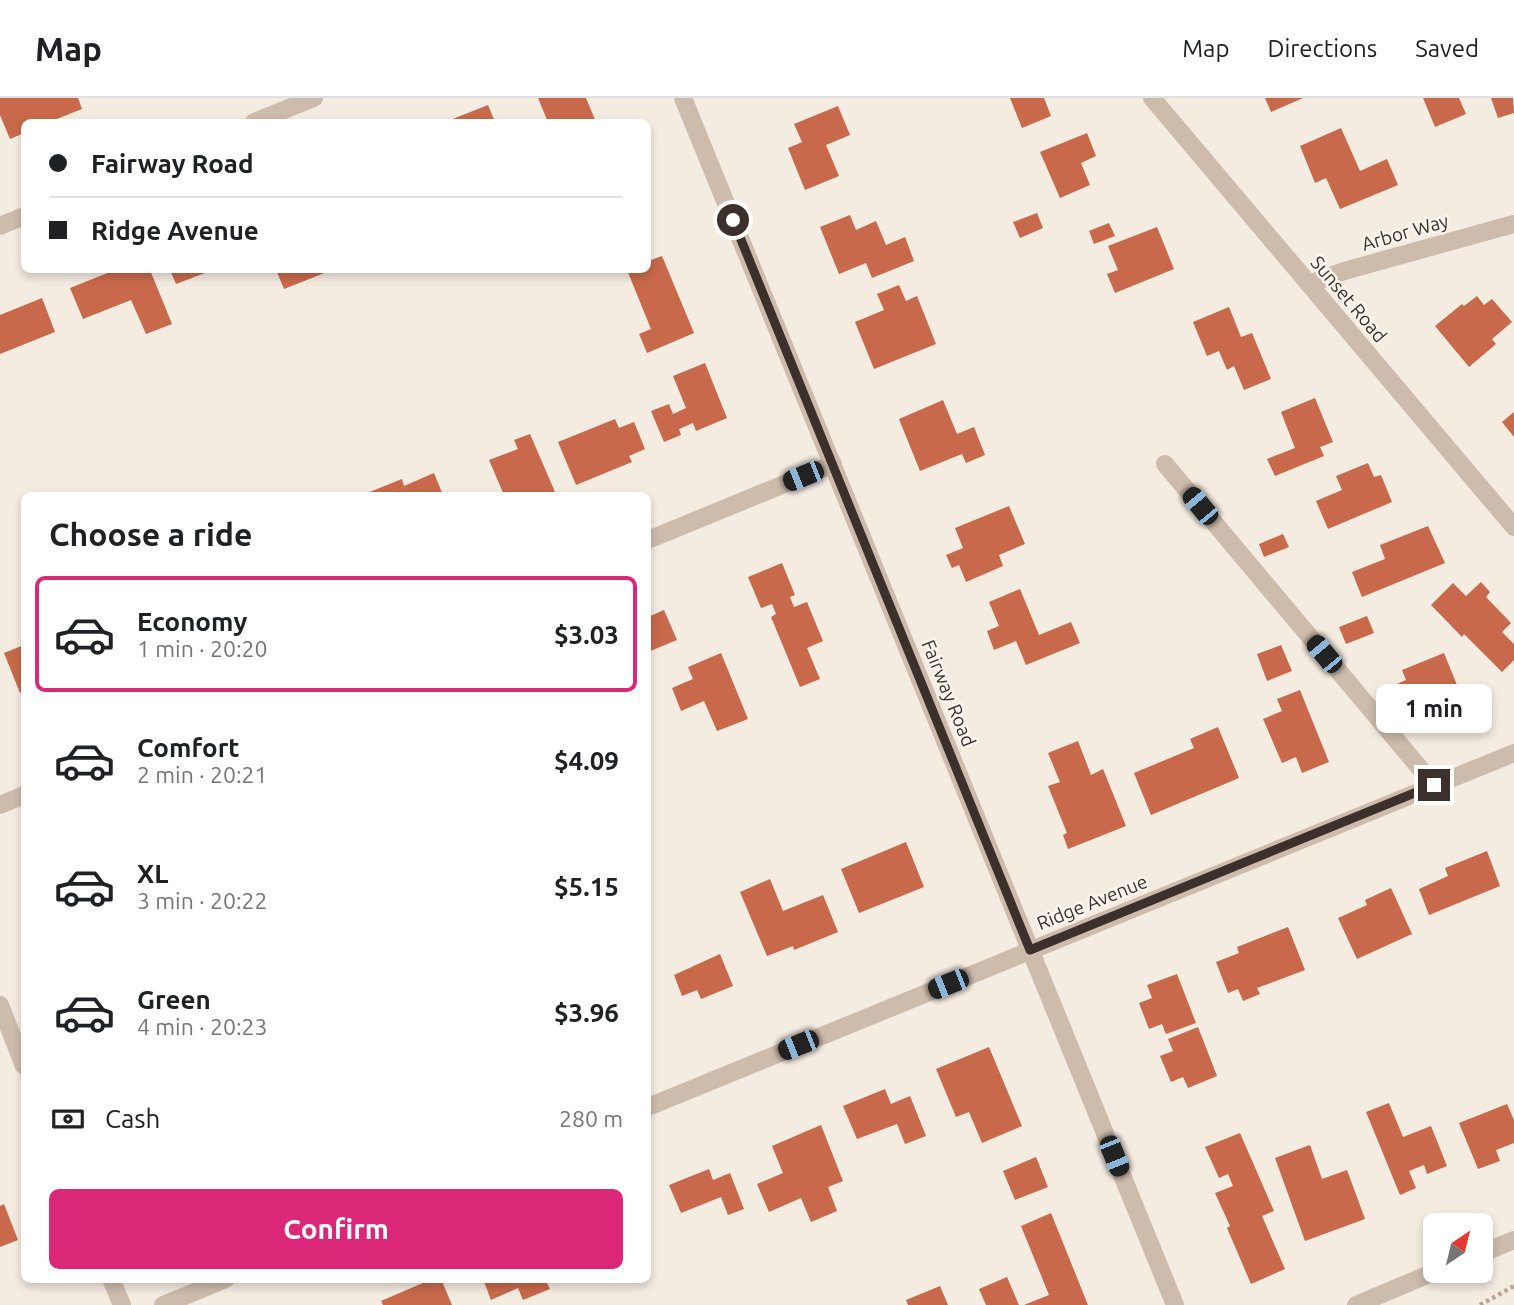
<!DOCTYPE html>
<meta charset="utf-8">
<style>
body{margin:0;font-family:Ubuntu,sans-serif;background:#f2f2f2;color:#202124;height:100vh;display:flex;flex-direction:column;font-size:26px;white-space:nowrap}
*{box-sizing:border-box;margin:0}
p{font-size:23px;color:#757577}
.icon{flex:none;width:38px;height:38px;fill:none;stroke:currentColor;stroke-width:2;stroke-linecap:round;stroke-linejoin:round}
.map{position:relative;flex:1;overflow:hidden}
.sheet{position:absolute;left:21px;top:394px;width:630px;height:791px;display:flex;flex-direction:column;background:#fff;border-radius:10px;box-shadow:0 4px 10px #0003}
.sheet>*{flex:none}
.guide{position:absolute;left:21px;top:21px;width:630px;height:154px;border-radius:10px;box-shadow:0 4px 10px #0003;display:grid;align-content:center;height:154px;padding:0 28px;background:#fff}
.needle{width:46px;rotate:35deg}
.tools{position:absolute;left:1423px;top:1115px;display:grid;gap:14px}
.tools a{display:grid;place-items:center;width:70px;height:70px;border-radius:10px;background:#fff;box-shadow:0 4px 10px #0003;font-size:35px}
.end{position:absolute;width:32px;height:32px;margin:-16px;border:9px solid #3b302b;background:#fff;box-shadow:0 0 0 4px #fff}
.from{border-radius:50%}
.bubble{position:absolute;height:49px;border-radius:10px;background:#fff;box-shadow:0 4px 10px #0003;font-size:23px;font-weight:600;line-height:49px;text-align:center}
.car{position:absolute;width:21px;height:42px;margin:-21px -10px;border-radius:9px;box-shadow:0 0 5px 2px #0007;background:linear-gradient(#222 24%,#8ab4d8 0 40%,#222 0 76%,#8ab4d8 0 86%,#222 0)}
.guide b{display:flex;align-items:center;gap:24px;height:66px;font-size:26px}
.guide b+b{border-top:2px solid #e0e0e0}
.guide i{width:18px;height:18px;background:#202124}
ul{padding:0;list-style:none}
li{display:flex;align-items:center;gap:21px;height:116px;margin:0 14px 10px;padding:0 14px;border:4px solid transparent;border-radius:10px}
li div{flex:1}
li b{display:block;font-size:26px}
li em{font-style:normal;font-weight:600}
li.current{border-color:#db2777}
li>.icon{width:63px;height:63px;stroke-width:1.5}
h2{padding:0 28px;font-size:32px;line-height:84px}
.pay{display:flex;align-items:center;gap:18px;height:77px;padding:0 28px;font-size:26px}
.pay p{margin-inline-start:auto}
.primary-button{display:flex;gap:14px;margin-top:auto;padding:14px 28px}
.primary-button a{flex:1;height:80px;border-radius:10px;background:#db2777;color:#fff;font-size:28px;font-weight:600;line-height:80px;text-align:center}
header{display:flex;align-items:center;gap:42px;box-sizing:border-box;height:98px;padding:0 35px;background:#fff;border-bottom:2px solid #e0e0e0}
header strong{font-size:33px}
nav{display:flex;gap:38px;margin-inline-start:auto;font-size:24px}
.map>svg:first-child{display:block}
.building{fill:#c8694b}
.lines{fill:none;stroke-linecap:round;stroke-linejoin:round}
.path{stroke:#b9a596;stroke-width:4.5;stroke-dasharray:3.5 3.5;stroke-linecap:butt}
.minor{stroke:#cdbbac;stroke-width:18}
.route{stroke:#3b302b;stroke-width:9}
.labels{text-anchor:middle;stroke-width:5;stroke-linejoin:round;paint-order:stroke}
.street-label{font-size:19px;fill:#3b302b;stroke:#fbf5ee}
</style>
<header>
<strong>Map</strong>
<nav><a>Map</a><a>Directions</a><a>Saved</a></nav>
</header>
<div class="map">
<svg width="1514" height="1207" viewBox="0 0 1514 1207">
<rect width="100%" height="100%" fill="#f4ebe1"/>
<!-- building -->
<g class="building">
<polygon points="0,0 78,0 82,11 49,24 24,24 24,35 10,41 0,17"/>
<polygon points="538,0 586,0 596,24 548,24"/>
<polygon points="1010,0 1044,0 1051,18 1022,30"/>
<polygon points="1265,0 1303,0 1271,14"/>
<polygon points="1423,0 1459,0 1466,16 1435,29"/>
<polygon points="1491,0 1513,0 1514,15 1498,20"/>
<polygon points="488,7 495,24 445,24"/>
<polygon points="838,8 850,37 826,47 839,78 805,92 788,50 802,44 794,26"/>
<polygon points="1341,30 1360,73 1387,61 1398,87 1340,111 1326,80 1315,85 1300,48"/>
<polygon points="1087,35 1096,58 1081,65 1090,87 1060,100 1040,54"/>
<polygon points="1037,115 1043,130 1020,140 1013,124"/>
<polygon points="850,117 856,132 876,123 886,147 905,139 914,163 872,180 866,165 839,176 820,129"/>
<polygon points="1109,125 1115,138 1094,146 1089,133"/>
<polygon points="1157,129 1174,171 1115,195 1107,176 1118,172 1108,148"/>
<polygon points="662,158 694,235 647,255 639,236 651,231 627,172 648,172 648,163"/>
<polygon points="115,172 150,172 172,226 146,236 131,202 83,221 70,190"/>
<polygon points="170,172 203,172 205,175 176,186"/>
<polygon points="276,172 332,172 284,191"/>
<polygon points="899,187 906,203 917,198 936,246 874,271 855,224 884,212 877,196"/>
<polygon points="1477,198 1484,207 1492,201 1512,224 1492,241 1496,246 1469,269 1435,228 1462,206 1464,208"/>
<polygon points="42,200 55,234 0,256 0,217"/>
<polygon points="1229,209 1241,239 1252,235 1271,281 1244,292 1234,268 1227,272 1219,253 1207,258 1193,224"/>
<polygon points="705,265 727,320 696,333 693,325 679,331 681,337 664,344 651,313 669,306 673,316 686,310 673,278"/>
<polygon points="1315,300 1333,344 1320,349 1324,358 1275,378 1267,361 1295,350 1281,314"/>
<polygon points="943,302 957,336 974,329 985,357 966,365 962,356 920,373 899,321"/>
<polygon points="1514,314 1514,339 1502,324"/>
<polygon points="615,321 619,330 634,324 645,351 629,358 632,364 576,387 558,344"/>
<polygon points="530,336 555,394 547,397 504,397 489,362 518,351 514,342"/>
<polygon points="1368,365 1374,379 1381,377 1392,404 1328,431 1316,403 1342,392 1336,378"/>
<polygon points="434,375 443,397 368,397 367,395 402,381 404,388"/>
<polygon points="1009,408 1025,446 999,457 1003,468 966,484 959,467 952,470 946,457 963,450 955,430"/>
<polygon points="1428,428 1445,465 1362,499 1352,474 1385,461 1380,447"/>
<polygon points="1283,436 1289,449 1264,459 1259,446"/>
<polygon points="782,465 795,497 790,499 794,509 807,504 823,543 807,550 820,581 800,589 771,519 776,516 772,506 761,510 748,479"/>
<polygon points="1481,484 1490,494 1486,499 1511,525 1502,534 1514,546 1514,562 1502,574 1464,536 1462,539 1431,507 1453,485 1466,498"/>
<polygon points="1020,491 1039,537 1071,524 1080,545 1026,567 1016,543 994,552 987,533 999,528 989,504"/>
<polygon points="664,512 677,542 648,554 648,519"/>
<polygon points="1367,518 1374,535 1346,546 1339,529"/>
<polygon points="24,547 24,593 20,595 4,555"/>
<polygon points="1281,547 1292,573 1267,583 1257,556"/>
<polygon points="721,555 748,621 717,633 704,603 681,613 672,590 693,581 688,569"/>
<polygon points="1444,555 1459,592 1397,614 1388,590 1406,582 1402,572"/>
<polygon points="1300,592 1329,664 1302,675 1296,659 1282,665 1263,621 1282,613 1277,601"/>
<polygon points="1218,629 1239,680 1151,717 1134,675 1194,650 1190,641"/>
<polygon points="1078,643 1091,677 1103,671 1126,728 1068,751 1063,737 1067,735 1048,688 1060,684 1048,655"/>
<polygon points="906,744 924,789 859,815 841,771"/>
<polygon points="1487,753 1500,788 1429,817 1419,791 1448,778 1445,770"/>
<polygon points="770,781 783,813 823,797 838,834 794,852 793,848 767,858 740,794"/>
<polygon points="1391,790 1412,836 1357,861 1338,820 1367,807 1365,802"/>
<polygon points="1288,829 1305,872 1257,890 1260,896 1243,903 1238,891 1228,895 1216,864 1239,855 1237,849"/>
<polygon points="720,856 733,888 701,901 697,892 682,898 674,877"/>
<polygon points="1177,876 1196,925 1166,936 1162,926 1149,931 1139,905 1152,900 1147,887"/>
<polygon points="1198,929 1217,978 1188,990 1183,979 1171,984 1160,958 1173,953 1168,941"/>
<polygon points="989,949 1022,1028 982,1045 969,1014 956,1019 936,971"/>
<polygon points="885,991 891,1006 910,998 926,1038 905,1046 897,1026 857,1041 843,1008"/>
<polygon points="1389,1005 1403,1039 1431,1028 1447,1068 1427,1076 1424,1067 1409,1073 1416,1090 1400,1097 1366,1014"/>
<polygon points="1507,1006 1514,1022 1514,1045 1496,1052 1500,1063 1478,1071 1459,1025"/>
<polygon points="821,1027 843,1083 828,1089 837,1113 811,1124 801,1100 769,1114 757,1086 783,1075 772,1048"/>
<polygon points="1240,1035 1274,1113 1262,1118 1285,1171 1251,1186 1227,1130 1230,1128 1215,1095 1233,1088 1228,1076 1219,1080 1205,1049"/>
<polygon points="1310,1047 1322,1081 1347,1072 1365,1121 1305,1143 1275,1060"/>
<polygon points="1036,1059 1048,1089 1015,1102 1003,1073"/>
<polygon points="709,1071 713,1082 730,1075 744,1111 728,1117 721,1099 681,1115 669,1087"/>
<polygon points="4,1106 18,1142 0,1149 0,1108"/>
<polygon points="1051,1115 1088,1207 1024,1207 1049,1197 1021,1128"/>
<polygon points="1007,1179 1019,1207 986,1207 979,1191"/>
<polygon points="432,1181 441,1181 452,1207 383,1207 381,1203"/>
<polygon points="483,1181 545,1181 550,1191 523,1202 518,1190 491,1202"/>
<polygon points="940,1188 948,1207 908,1207 906,1202"/>
</g>
<g class="lines">
<!-- path -->
<polyline class="path" points="1480,1207 1514,1188"/>
<!-- minor -->
<g class="minor">
<polyline points="683,0 1175,1207"/>
<polyline points="1152,0 1514,429"/>
<polyline points="254,24 314,0"/>
<polyline points="0,128 24,118"/>
<polyline points="1309,186 1344,173 1514,126"/>
<polyline points="1165,366 1434,687"/>
<polyline points="648,442 833,366"/>
<polyline points="0,707 24,697"/>
<polyline points="0,907 24,968"/>
<polyline points="648,1009 1514,655"/>
<polyline points="1480,1156 1514,1142"/>
<polyline points="111,1181 122,1207"/>
<polyline points="163,1207 226,1181"/>
<polyline points="1356,1207 1439,1172"/>
</g>
</g>
<g class="lines">
<!-- route -->
<polyline class="route" points="733,122 1030,852 1434,687"/>
</g>
<g class="labels">
<!-- street labels -->
<g class="street-label">
<text transform="translate(1405 134) rotate(-16)" y="7">Arbor Way</text>
<text transform="translate(1349 201) rotate(50)" y="7">Sunset Road</text>
<text transform="translate(949 595) rotate(68)" y="7">Fairway Road</text>
<text transform="translate(1092 804) rotate(-22)" y="7">Ridge Avenue</text>
</g>
</g>
</svg>
<div class="tools">
<a><svg class="needle" viewBox="-14 -14 28 28"><path d="M0-13l5 13h-10z" fill="#e53935"/><path d="M0 13l5-13h-10z" fill="#757577"/></svg></a>
</div>
<i class="end from" style="left:733px;top:122px"></i>
<i class="end" style="left:1434px;top:687px"></i>
<div class="bubble" style="left:1376px;top:586px;width:116px">1 min</div>
<i class="car" style="left:803px;top:378px;rotate:248deg"></i>
<i class="car" style="left:1200px;top:408px;rotate:320deg"></i>
<i class="car" style="left:1324px;top:556px;rotate:320deg"></i>
<i class="car" style="left:948px;top:886px;rotate:248deg"></i>
<i class="car" style="left:798px;top:947px;rotate:248deg"></i>
<i class="car" style="left:1114px;top:1058px;rotate:158deg"></i>
<div class="guide">
<b><i class="from"></i>Fairway Road</b>
<b><i></i>Ridge Avenue</b>
</div>
<section class="sheet">
<h2>Choose a ride</h2>
<ul>
<li class="current"><svg class="icon" aria-label="car" viewBox="0 0 24 24"><path d="M5 17H2v-5l4-1 3-4h7l3 4 3 1v5h-3M9 17h6M6 11h13"/><circle cx="7" cy="17" r="2"/><circle cx="17" cy="17" r="2"/></svg><div><b>Economy</b><p>1 min · 20:20</p></div><em>$3.03</em></li>
<li><svg class="icon" aria-label="car" viewBox="0 0 24 24"><path d="M5 17H2v-5l4-1 3-4h7l3 4 3 1v5h-3M9 17h6M6 11h13"/><circle cx="7" cy="17" r="2"/><circle cx="17" cy="17" r="2"/></svg><div><b>Comfort</b><p>2 min · 20:21</p></div><em>$4.09</em></li>
<li><svg class="icon" aria-label="car" viewBox="0 0 24 24"><path d="M5 17H2v-5l4-1 3-4h7l3 4 3 1v5h-3M9 17h6M6 11h13"/><circle cx="7" cy="17" r="2"/><circle cx="17" cy="17" r="2"/></svg><div><b>XL</b><p>3 min · 20:22</p></div><em>$5.15</em></li>
<li><svg class="icon" aria-label="car" viewBox="0 0 24 24"><path d="M5 17H2v-5l4-1 3-4h7l3 4 3 1v5h-3M9 17h6M6 11h13"/><circle cx="7" cy="17" r="2"/><circle cx="17" cy="17" r="2"/></svg><div><b>Green</b><p>4 min · 20:23</p></div><em>$3.96</em></li>
</ul>
<div class="pay"><svg class="icon" aria-label="cash" viewBox="0 0 24 24"><path d="M3 7h18v10H3z"/><circle cx="12" cy="12" r="2"/></svg>Cash<p>280 m</p></div>
<div class="primary-button"><a>Confirm</a></div>
</section>
</div>
